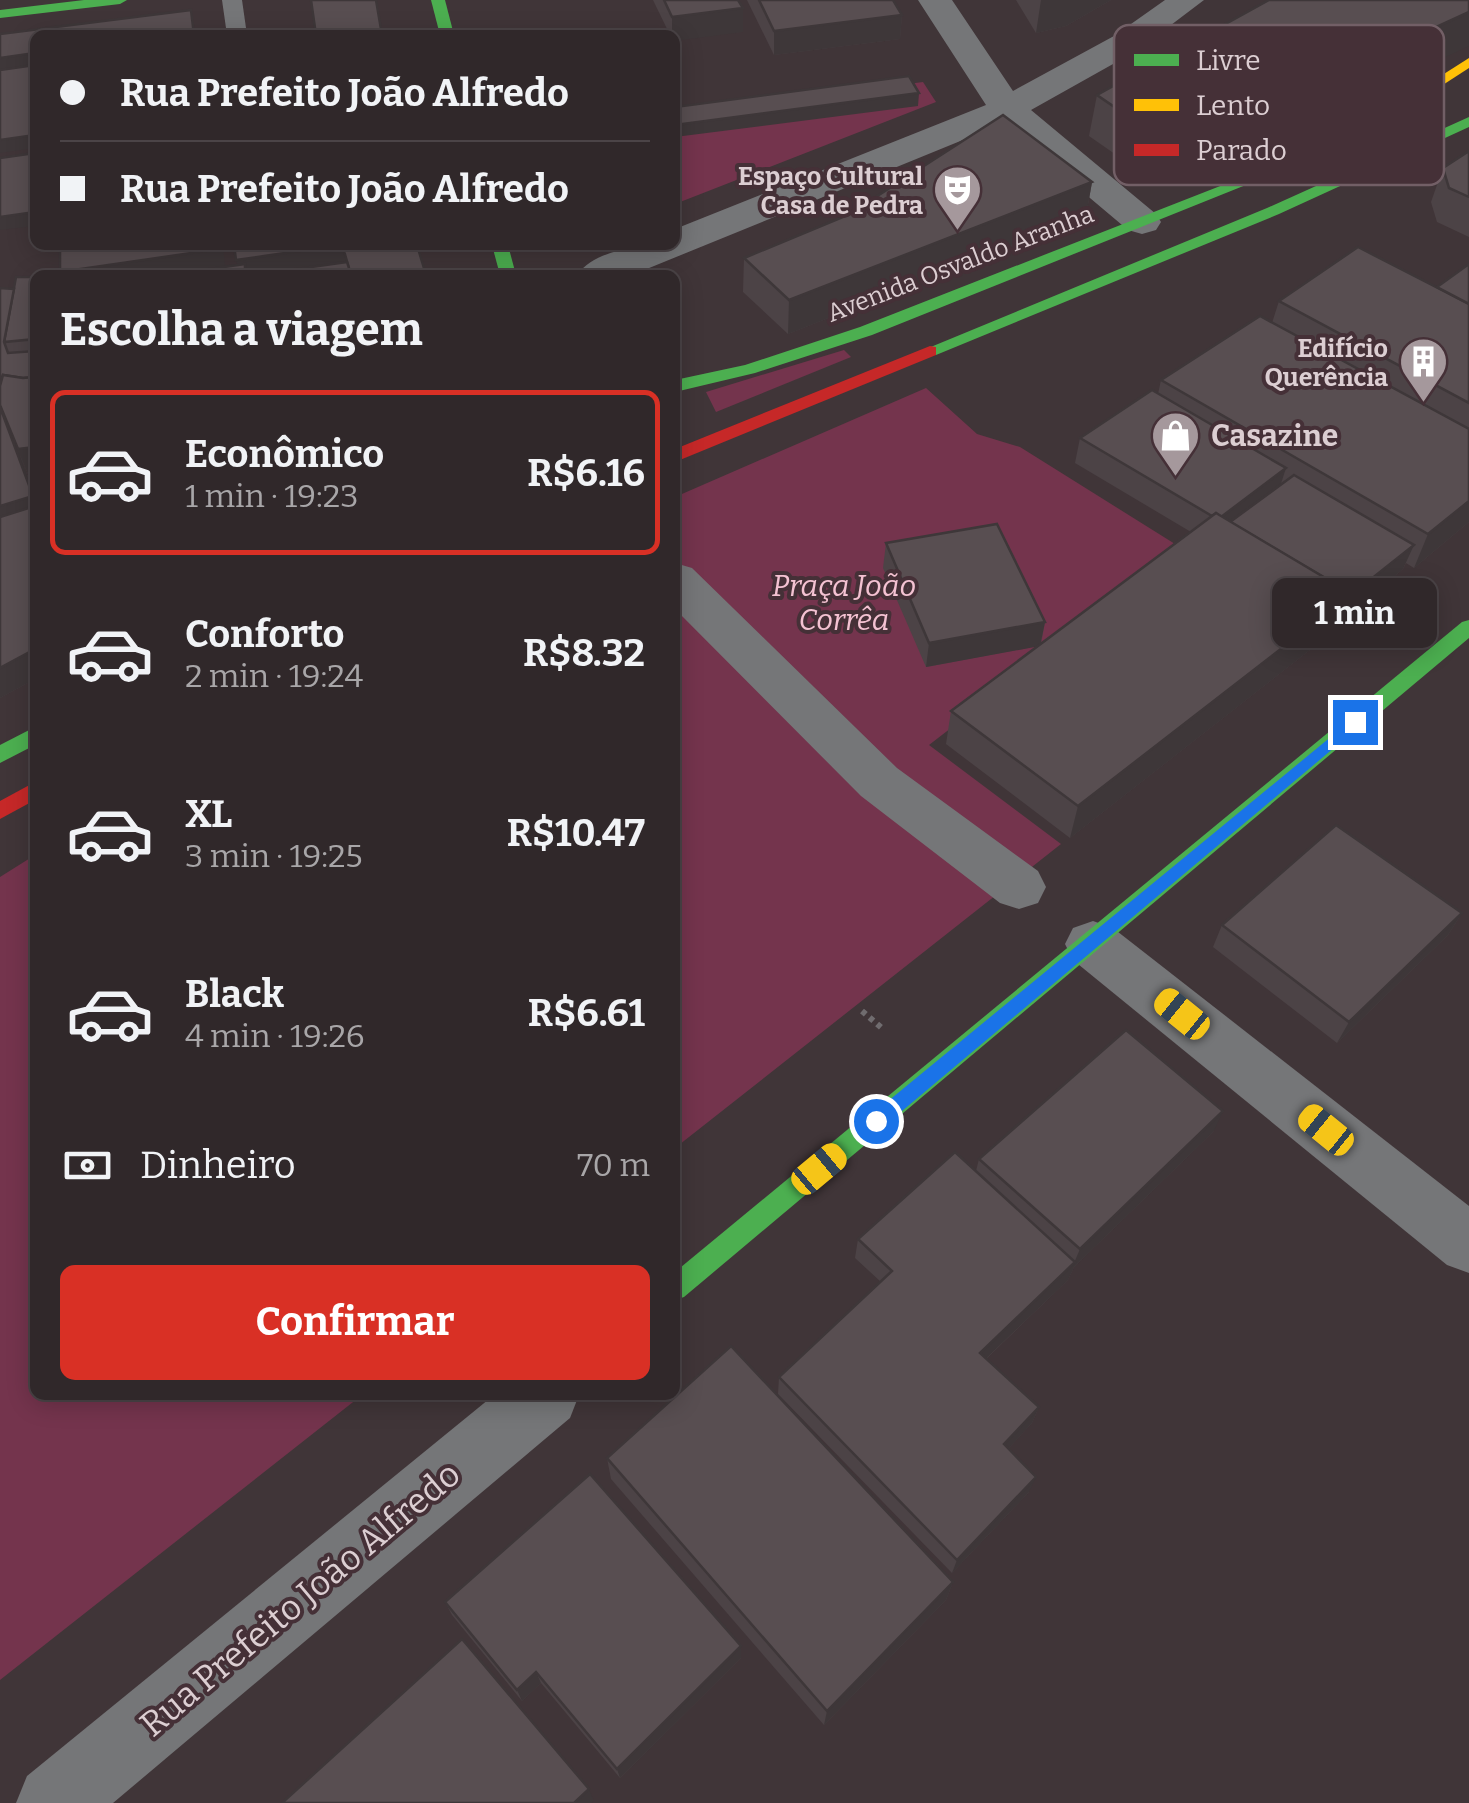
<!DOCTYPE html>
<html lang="pt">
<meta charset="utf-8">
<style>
body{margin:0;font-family:Bitter,serif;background:#3c3436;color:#f1f3f6;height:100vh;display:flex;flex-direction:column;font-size:38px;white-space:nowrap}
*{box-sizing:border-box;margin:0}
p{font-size:32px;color:#a8a6a8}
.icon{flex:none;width:55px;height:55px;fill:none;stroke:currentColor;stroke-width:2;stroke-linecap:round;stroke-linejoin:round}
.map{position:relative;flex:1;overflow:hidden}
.drawer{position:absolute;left:30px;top:270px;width:650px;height:1130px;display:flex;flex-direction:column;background:#30282a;border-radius:15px;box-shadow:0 5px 25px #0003,0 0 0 2px #4b4447}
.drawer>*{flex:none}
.banner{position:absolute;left:30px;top:30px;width:650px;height:220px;border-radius:15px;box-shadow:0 5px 25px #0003,0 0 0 2px #4b4447;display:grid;align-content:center;height:220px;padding:0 30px;background:#30282a}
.end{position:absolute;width:45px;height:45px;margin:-22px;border:12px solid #1a73e8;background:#fff;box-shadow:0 0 0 5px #fff}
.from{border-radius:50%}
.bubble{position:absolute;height:70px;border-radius:15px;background:#30282a;box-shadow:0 5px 25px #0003,0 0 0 2px #4b4447;font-size:32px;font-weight:700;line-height:70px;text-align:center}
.car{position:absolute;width:30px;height:60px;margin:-30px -15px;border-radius:12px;box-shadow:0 0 8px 2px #0007;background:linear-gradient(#f5c518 24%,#345 0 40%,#f5c518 0 76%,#345 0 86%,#f5c518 0)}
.banner b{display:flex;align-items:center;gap:35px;height:95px;font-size:38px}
.banner b+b{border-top:2px solid #4b4447}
.banner i{width:25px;height:25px;background:#f1f3f6}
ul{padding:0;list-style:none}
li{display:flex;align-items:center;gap:30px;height:165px;margin:0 20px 15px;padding:0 10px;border:5px solid transparent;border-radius:15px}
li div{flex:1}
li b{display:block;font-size:38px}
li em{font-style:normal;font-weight:700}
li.selected{border-color:#d93025}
li>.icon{width:90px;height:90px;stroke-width:1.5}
h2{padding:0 30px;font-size:45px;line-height:120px}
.pay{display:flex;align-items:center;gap:25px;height:110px;padding:0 30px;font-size:38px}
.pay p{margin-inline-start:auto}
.cta{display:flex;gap:20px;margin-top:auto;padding:20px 30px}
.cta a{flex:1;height:115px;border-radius:15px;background:#d93025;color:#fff;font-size:40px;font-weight:700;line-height:115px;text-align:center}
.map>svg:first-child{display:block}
.green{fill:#74344d}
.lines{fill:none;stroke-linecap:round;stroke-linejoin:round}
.path{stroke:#706c6f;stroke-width:6;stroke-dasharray:5 5;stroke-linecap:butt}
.lane{fill:#757678;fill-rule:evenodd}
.street{fill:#757678;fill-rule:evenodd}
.fast{fill:#4caf50;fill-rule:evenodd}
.slow{fill:#ffc107;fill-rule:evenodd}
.jam{fill:#c62828;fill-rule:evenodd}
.wall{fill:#4c4346}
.shaded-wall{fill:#3e3739}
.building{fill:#584e51;stroke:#3e3739;stroke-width:2.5}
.route{fill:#1a73e8}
.labels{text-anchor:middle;stroke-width:8;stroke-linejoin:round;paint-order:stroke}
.far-poi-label{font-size:25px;font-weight:bold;fill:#dcced2;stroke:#453037;text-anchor:end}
.far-street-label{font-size:25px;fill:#dcced2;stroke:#453037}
.poi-label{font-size:30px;font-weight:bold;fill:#dcced2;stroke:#453037;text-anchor:start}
.park-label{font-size:30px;font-style:italic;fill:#f4c2d2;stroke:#453037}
.near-street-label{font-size:35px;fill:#dcced2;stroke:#453037}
.key{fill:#453037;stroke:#725f66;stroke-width:2.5}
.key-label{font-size:28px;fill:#dcced2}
</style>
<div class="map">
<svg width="1469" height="1803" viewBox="0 0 1469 1803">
<rect width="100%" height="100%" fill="#403538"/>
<!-- green -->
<g class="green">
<polygon points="923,82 936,102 675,204 675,114"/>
<polygon points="844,350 851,357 716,412 706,392"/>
<polygon points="926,388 977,434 1020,447 1183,549 929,745 1061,844 675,1148 675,497"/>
<polygon points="35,855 35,1395 362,1395 0,1680 0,877"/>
</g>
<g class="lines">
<!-- path -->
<polyline class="path" points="862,1011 884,1030"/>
<!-- lane -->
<polygon class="lane" points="222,0 242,0 247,35 227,35"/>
<!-- street -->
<g class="street">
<path d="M918,0H952L1013,91L1114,36L1165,0H1204L1138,50L1031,110L1156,214L1161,222L1156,230L1142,234L1128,230L1002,124L632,275H577C596,248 645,245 675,245V229L986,105Z"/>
<polygon points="675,563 692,568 897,768 1038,871 1046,887 1038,903 1019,909 1000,903 861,796 675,609"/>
<polygon points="1093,921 1113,928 1469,1206 1469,1273 1447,1265 1073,960 1065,944 1073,928"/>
<polygon points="494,1395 579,1395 570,1418 113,1803 16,1803 27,1776"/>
</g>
<!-- fast -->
<g class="fast">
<polygon points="84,0 127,0 120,4 0,18 0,10"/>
<polygon points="431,0 445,0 454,35 440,35"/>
<polygon points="1469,117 1469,127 1279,214 936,355 924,355 921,351 1267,208"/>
<polygon points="1340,139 1353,142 872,335 755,373 675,392 675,380 745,365 860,327"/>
<polygon points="492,245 508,245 516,275 500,275"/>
<polygon points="1469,620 1469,638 684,1297 675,1300 675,1272 1462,622"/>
<polygon points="35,727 35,745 0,763 0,745"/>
</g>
<!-- slow -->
<polygon class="slow" points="1469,58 1469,68 1350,145 1337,142"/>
<!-- jam -->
<g class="jam">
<polygon points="930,346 936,347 936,355 675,462 675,449"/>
<polygon points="35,782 35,800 0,819 0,801"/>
</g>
</g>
<!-- wall -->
<g class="wall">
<polygon points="653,0 738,0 743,8 743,32 670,35"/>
<polygon points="747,0 893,0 902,15 900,39 774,55"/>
<polygon points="1016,0 1111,0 1066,26 1036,33"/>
<polygon points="1269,0 1175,184 1145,175 1089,136 1097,95"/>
<polygon points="1469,151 1469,237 1437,222 1431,202 1443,168"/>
<polygon points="1092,182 1086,216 788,334 743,292 744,258"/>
<polygon points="1469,264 1469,522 1414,568 1406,563 1403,569 1341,620 1338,628 1070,838 946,744 951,711 1038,646 926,667 883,568 886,543 1045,622 1041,644 1191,532 1075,463 1080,438 1158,394 1161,380 1272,323 1279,301 1437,287"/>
<polygon points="35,277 35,473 28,474 19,453 35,496 35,679 0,698 0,288 14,289"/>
<polygon points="1462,913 1448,935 1337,1043 1213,947 1222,925"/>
<polygon points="1214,1131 1074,1267 1068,1280 986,1359 1039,1407 1032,1423 1008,1449 1029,1492 952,1573 778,1394 779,1377 881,1282 855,1258 858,1239 976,1171 979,1159"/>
<polygon points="607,1458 953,1582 946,1600 824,1725 611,1479"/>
<polygon points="445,1602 741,1646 741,1658 620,1778 541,1683 522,1701 452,1615"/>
</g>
<!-- shaded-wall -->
<g class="shaded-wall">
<polygon points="1041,0 1111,0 1066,26 1036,33"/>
<polygon points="743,8 743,32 675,41 675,35 672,35 672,17"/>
<polygon points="1469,12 1469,46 1175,184 1184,143"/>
<polygon points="902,15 900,39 774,55 774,31"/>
<polygon points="35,53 35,78 0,83 0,58"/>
<polygon points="919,93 918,106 675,137 675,125"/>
<polygon points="35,135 35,148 0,153 0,140"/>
<polygon points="1092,182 1086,216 788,334 789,300"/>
<polygon points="35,212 35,226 0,230 0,217"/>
<polygon points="219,245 223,245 226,274 61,275 60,272"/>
<polygon points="341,245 417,245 344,251 348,269 309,275 240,275 236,260"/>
<polygon points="0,407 35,447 35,473 28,474 19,453 35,496 35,534 0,545"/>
<polygon points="1286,468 1278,493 1233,527 1218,520"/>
<polygon points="1469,501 1469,522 1414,568 1428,534"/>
<polygon points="1414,545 1403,569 1341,620 1338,628 1070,838 1078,806"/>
<polygon points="1045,622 1040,646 926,667 929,643"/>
<polygon points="35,649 35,679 0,698 0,668"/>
<polygon points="1462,913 1448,935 1337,1043 1349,1022"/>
<polygon points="1223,1111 1214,1131 1074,1267 1068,1280 974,1370 980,1353 1074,1263 1080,1249"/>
<polygon points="1039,1407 1032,1423 998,1460 1004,1444"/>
<polygon points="1036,1477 1029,1492 952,1573 957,1560"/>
<polygon points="953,1582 946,1600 824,1725 827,1711"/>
<polygon points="741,1646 741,1658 620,1778 617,1769"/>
<polygon points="536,1672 541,1683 522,1701 517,1690"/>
<polygon points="589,1789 594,1801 591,1803 574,1803"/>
</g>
<!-- building -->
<g class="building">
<polygon points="311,0 376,0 382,35 316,35"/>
<polygon points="664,0 738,0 743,8 672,17"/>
<polygon points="759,0 893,0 902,15 774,31"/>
<polygon points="1269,0 1469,0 1469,12 1184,143 1154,134 1097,95"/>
<polygon points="191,10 194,35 35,35 35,53 0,58 0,34"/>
<polygon points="35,65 35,135 0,140 0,70"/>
<polygon points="909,76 919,93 675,125 675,107"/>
<polygon points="1003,115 1092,182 789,300 744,258 848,215"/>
<polygon points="1469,151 1469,197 1449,188 1443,168"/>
<polygon points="35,153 35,212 0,217 0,158"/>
<polygon points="60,245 219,245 219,249 60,272"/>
<polygon points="234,245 341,245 236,260"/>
<polygon points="382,245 417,245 426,275 351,275 344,251"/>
<polygon points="1358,247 1469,304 1469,403 1279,301"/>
<polygon points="347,262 351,275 254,275"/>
<polygon points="245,264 245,275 168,275"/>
<polygon points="1469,264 1469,304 1437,287"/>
<polygon points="16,277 35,277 35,339 4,342"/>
<polygon points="0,288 14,289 4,342 8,353 35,351 35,377 23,378 3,375 0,386"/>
<polygon points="1260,316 1469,429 1469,501 1428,534 1161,380"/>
<polygon points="3,375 23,378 35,377 35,447 18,449 0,405 0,386"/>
<polygon points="1152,390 1286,468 1221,517 1216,513 1212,516 1080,438"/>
<polygon points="0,407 33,496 0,506"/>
<polygon points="1294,475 1414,545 1351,595 1352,594 1230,522"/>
<polygon points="35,506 35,649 0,668 0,517"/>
<polygon points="1216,513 1352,594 1078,806 951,711"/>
<polygon points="997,524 1045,622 929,643 886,543"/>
<polygon points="1336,825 1462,913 1349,1022 1222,925"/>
<polygon points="1126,1030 1223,1111 1080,1249 979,1159"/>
<polygon points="955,1152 1075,1262 980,1353 1039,1407 1004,1444 1036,1477 957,1560 779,1377 892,1271 858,1239"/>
<polygon points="731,1346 953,1582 827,1711 607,1458"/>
<polygon points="590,1474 741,1646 617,1769 536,1672 517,1690 445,1602"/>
<polygon points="462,1639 589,1789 574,1803 282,1803"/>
</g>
<!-- route -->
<polygon class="route" points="1355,717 1362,722 1360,726 883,1127 870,1127 870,1116"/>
<!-- icons -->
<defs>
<symbol id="theatre-pin" viewBox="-11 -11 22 30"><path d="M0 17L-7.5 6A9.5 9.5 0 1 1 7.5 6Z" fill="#a5989c" stroke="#453037"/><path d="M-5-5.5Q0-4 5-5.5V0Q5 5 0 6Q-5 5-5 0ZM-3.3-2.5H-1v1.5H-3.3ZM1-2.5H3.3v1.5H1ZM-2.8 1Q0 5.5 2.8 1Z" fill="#fff"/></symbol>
<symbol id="building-pin" viewBox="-11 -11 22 30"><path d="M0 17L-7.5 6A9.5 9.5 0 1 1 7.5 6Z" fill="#a5989c" stroke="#453037"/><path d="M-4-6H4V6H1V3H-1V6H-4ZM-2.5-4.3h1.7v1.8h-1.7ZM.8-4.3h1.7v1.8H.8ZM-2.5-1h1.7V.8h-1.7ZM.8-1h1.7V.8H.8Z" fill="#fff"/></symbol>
<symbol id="shop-pin" viewBox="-11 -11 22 30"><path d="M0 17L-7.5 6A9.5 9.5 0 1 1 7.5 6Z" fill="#a5989c" stroke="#453037"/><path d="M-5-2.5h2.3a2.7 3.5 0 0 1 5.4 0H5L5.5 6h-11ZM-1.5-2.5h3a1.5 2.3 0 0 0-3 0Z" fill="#fff"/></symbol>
</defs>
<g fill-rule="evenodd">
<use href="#theatre-pin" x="930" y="162" width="55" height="75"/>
<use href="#building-pin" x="1396" y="334" width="55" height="75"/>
<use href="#shop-pin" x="1148" y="408" width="55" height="75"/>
</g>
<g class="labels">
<!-- far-poi labels -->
<g class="far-poi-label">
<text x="923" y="185">Espaço Cultural<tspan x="923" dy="29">Casa de Pedra</tspan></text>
<text x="1388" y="357">Edifício<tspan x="1388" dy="29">Querência</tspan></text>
</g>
<!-- far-street labels -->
<g class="far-street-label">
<text transform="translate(960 263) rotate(-21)" y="9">Avenida Osvaldo Aranha</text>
</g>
<!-- poi labels -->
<g class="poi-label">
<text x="1211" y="446">Casazine</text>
</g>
<!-- park labels -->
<g class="park-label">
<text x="844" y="596">Praça João<tspan x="844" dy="34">Corrêa</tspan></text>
</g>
<!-- near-street labels -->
<g class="near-street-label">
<text transform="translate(300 1599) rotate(-40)" y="12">Rua Prefeito João Alfredo</text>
</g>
</g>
<!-- legend -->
<rect x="1114" y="25" width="330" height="160" rx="15" class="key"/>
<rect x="1134" y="54" width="45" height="12" fill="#4caf50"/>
<rect x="1134" y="99" width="45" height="12" fill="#ffc107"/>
<rect x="1134" y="144" width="45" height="12" fill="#c62828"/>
<g class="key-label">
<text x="1196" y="70">Livre</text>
<text x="1196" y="115">Lento</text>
<text x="1196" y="160">Parado</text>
</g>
</svg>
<i class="end from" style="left:876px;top:1121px"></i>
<i class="end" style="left:1355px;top:722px"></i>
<div class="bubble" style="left:1272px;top:578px;width:165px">1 min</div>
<i class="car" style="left:1182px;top:1014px;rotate:309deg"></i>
<i class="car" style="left:1326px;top:1130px;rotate:309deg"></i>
<i class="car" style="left:819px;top:1169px;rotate:50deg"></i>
<div class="banner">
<b><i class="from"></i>Rua Prefeito João Alfredo</b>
<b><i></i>Rua Prefeito João Alfredo</b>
</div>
<section class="drawer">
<h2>Escolha a viagem</h2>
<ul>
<li class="selected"><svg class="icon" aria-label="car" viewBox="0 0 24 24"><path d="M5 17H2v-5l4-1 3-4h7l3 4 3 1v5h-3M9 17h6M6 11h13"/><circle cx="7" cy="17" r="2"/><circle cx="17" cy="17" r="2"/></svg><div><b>Econômico</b><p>1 min · 19:23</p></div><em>R$6.16</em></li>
<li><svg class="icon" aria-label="car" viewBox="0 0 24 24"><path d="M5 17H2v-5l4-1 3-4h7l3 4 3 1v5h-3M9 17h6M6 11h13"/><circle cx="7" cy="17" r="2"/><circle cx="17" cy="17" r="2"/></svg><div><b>Conforto</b><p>2 min · 19:24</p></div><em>R$8.32</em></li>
<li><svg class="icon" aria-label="car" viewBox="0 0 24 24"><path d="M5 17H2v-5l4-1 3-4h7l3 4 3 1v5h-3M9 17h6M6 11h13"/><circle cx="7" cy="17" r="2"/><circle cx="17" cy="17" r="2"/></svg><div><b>XL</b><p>3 min · 19:25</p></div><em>R$10.47</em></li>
<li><svg class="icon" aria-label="car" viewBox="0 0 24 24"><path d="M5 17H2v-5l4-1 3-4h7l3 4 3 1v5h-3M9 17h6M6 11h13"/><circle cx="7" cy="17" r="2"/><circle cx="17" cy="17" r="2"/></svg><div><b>Black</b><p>4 min · 19:26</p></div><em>R$6.61</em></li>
</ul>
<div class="pay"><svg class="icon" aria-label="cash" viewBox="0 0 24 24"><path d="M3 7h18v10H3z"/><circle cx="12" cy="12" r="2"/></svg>Dinheiro<p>70 m</p></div>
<div class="cta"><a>Confirmar</a></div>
</section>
</div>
